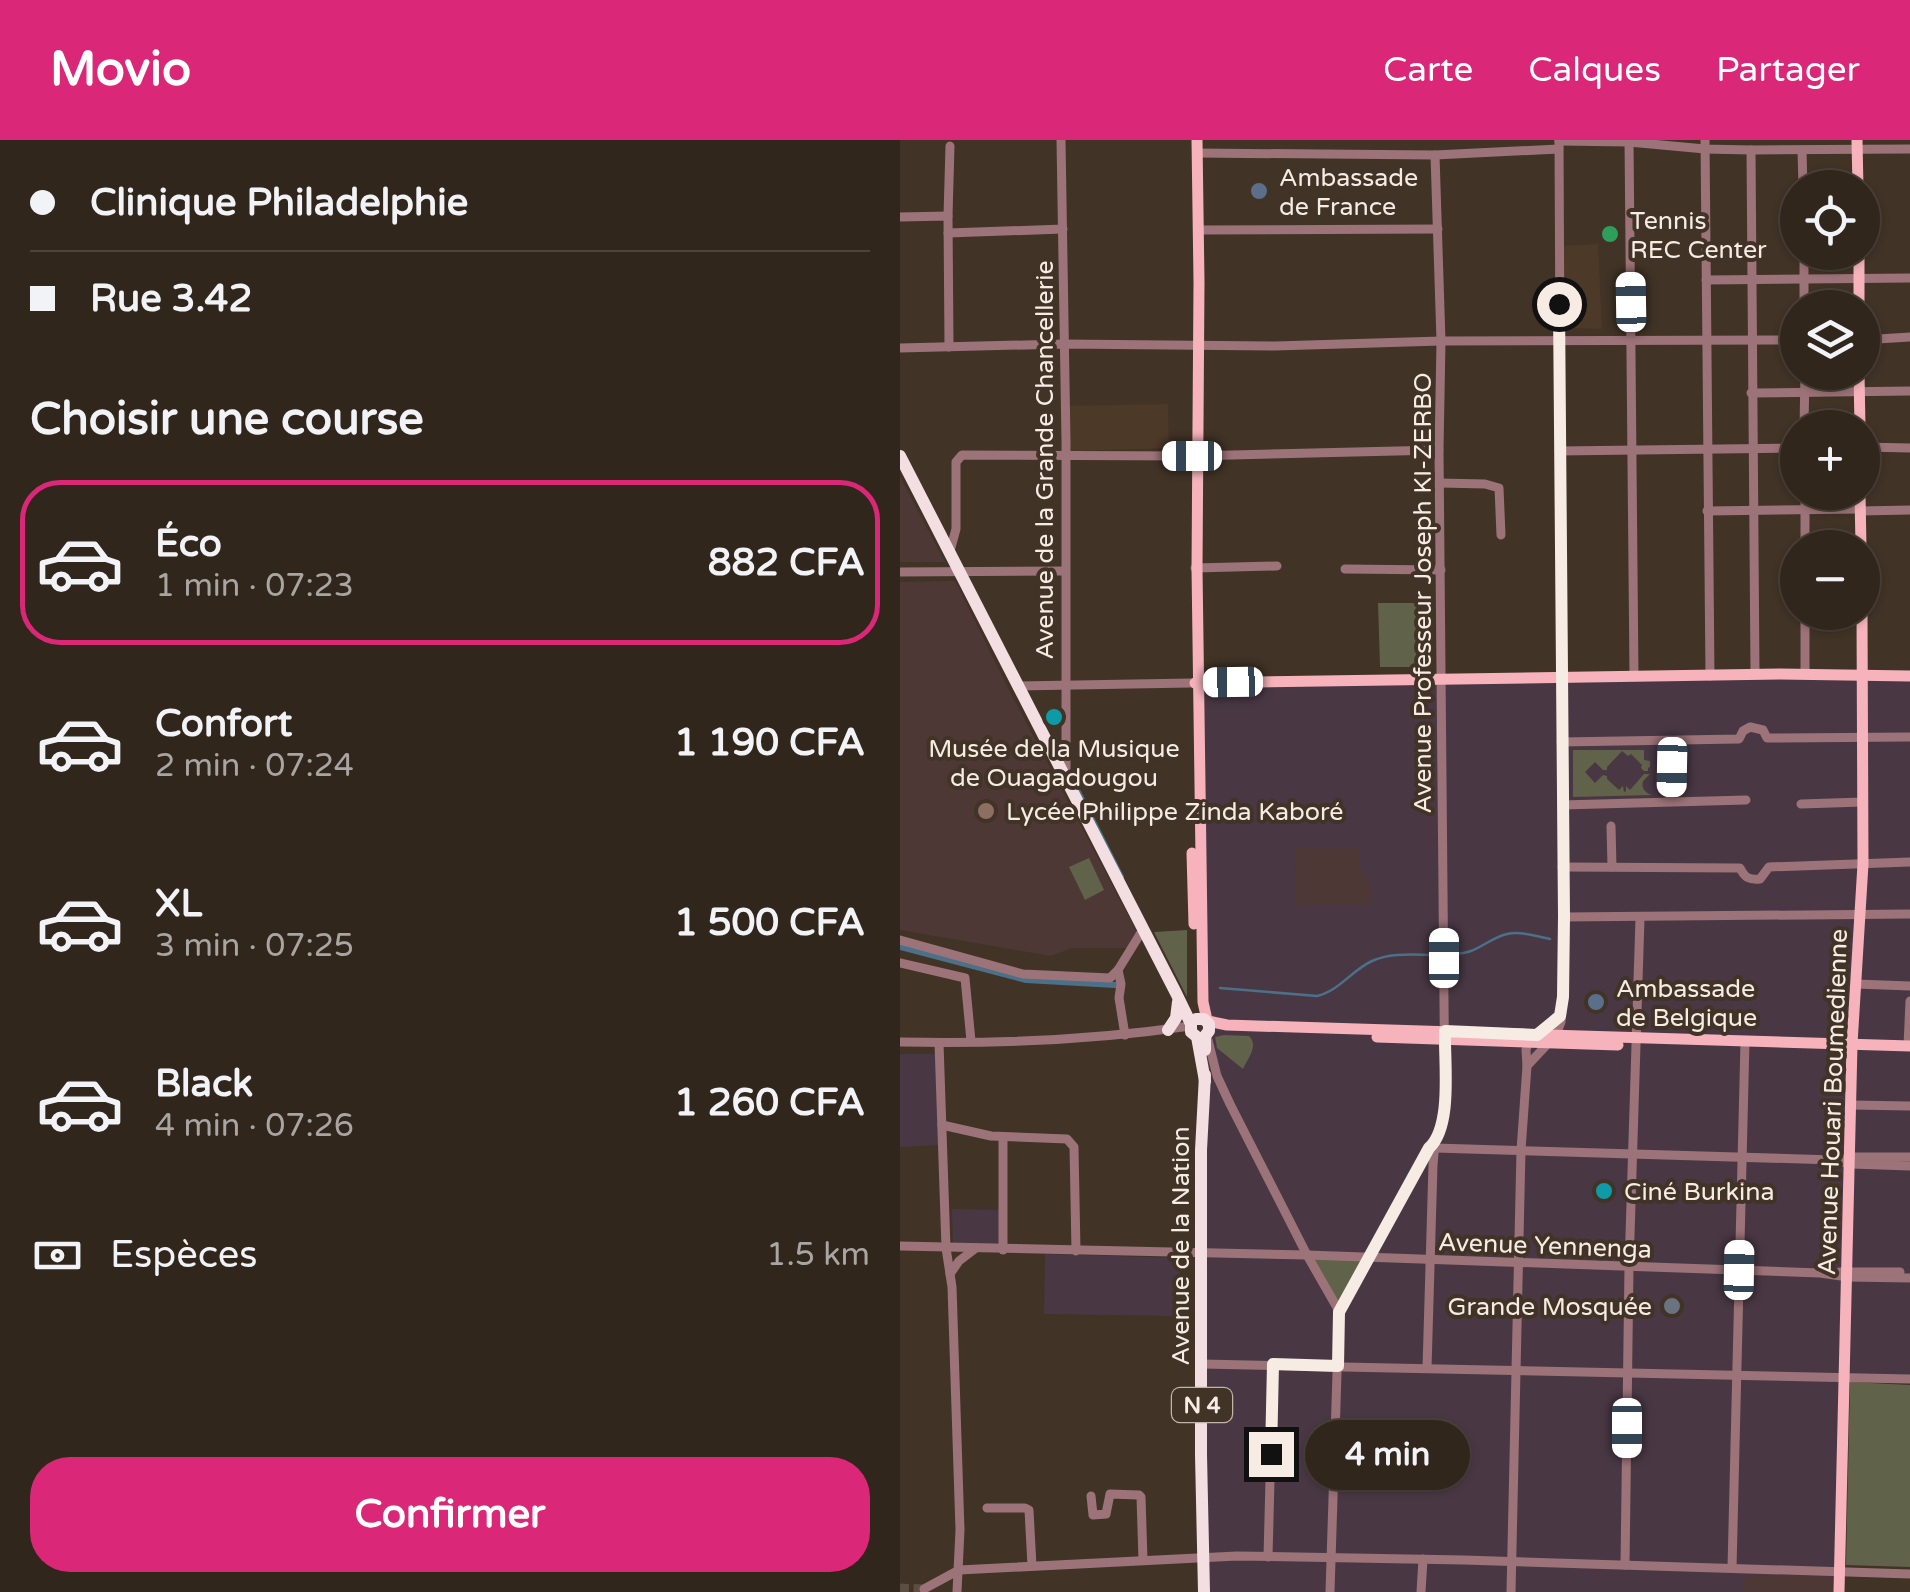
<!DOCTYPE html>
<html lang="fr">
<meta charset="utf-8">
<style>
body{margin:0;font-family:"Varela Round",sans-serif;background:#3d3229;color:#f1f3f6;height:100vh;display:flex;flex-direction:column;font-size:38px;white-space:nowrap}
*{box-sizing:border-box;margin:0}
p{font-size:32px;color:#a8a5a3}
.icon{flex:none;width:55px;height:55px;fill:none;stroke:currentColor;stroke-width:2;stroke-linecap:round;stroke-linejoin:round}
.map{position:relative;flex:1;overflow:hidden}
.drawer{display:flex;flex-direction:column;background:#31261c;width:900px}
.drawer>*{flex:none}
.banner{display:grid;align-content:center;height:220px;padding:0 30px;background:#31261c}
.tools{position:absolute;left:880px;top:30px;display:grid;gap:20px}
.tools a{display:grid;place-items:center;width:100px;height:100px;border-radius:50%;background:#31261c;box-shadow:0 2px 8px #0004,0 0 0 2px #4c433b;font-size:50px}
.end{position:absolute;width:45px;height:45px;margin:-22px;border:12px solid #f6ece4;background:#111;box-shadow:0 0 0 5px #111}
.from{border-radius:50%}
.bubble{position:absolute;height:70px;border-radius:35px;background:#31261c;box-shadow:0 2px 8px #0004,0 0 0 2px #4c433b;font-size:32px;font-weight:800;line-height:70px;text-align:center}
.car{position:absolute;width:30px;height:60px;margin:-30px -15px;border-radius:12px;box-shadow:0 0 8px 2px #0007;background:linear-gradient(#fff 24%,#345 0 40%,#fff 0 76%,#345 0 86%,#fff 0)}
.banner b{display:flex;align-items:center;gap:35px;height:95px;font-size:38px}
.banner b+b{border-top:2px solid #4c433b}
.banner i{width:25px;height:25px;background:#f1f3f6}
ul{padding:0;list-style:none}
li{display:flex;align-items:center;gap:30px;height:165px;margin:0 20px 15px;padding:0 10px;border:5px solid transparent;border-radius:40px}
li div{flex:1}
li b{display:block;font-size:38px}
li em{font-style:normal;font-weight:800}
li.selected{border-color:#db2777}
li>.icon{width:90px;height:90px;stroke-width:1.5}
h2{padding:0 30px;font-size:45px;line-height:120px}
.pay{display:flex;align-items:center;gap:25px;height:110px;padding:0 30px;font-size:38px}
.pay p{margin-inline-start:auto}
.primary-button{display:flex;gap:20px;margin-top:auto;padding:20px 30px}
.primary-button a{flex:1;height:115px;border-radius:40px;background:#db2777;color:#fff;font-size:40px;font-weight:800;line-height:115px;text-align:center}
header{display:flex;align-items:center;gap:60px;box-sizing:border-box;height:140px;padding:0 50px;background:#db2777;color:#fff}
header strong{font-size:48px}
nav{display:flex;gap:55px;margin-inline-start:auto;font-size:35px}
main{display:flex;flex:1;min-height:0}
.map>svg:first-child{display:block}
.commercial{fill:#493844}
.built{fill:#4d3928}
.education{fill:#4d3836}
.green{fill:#60624a}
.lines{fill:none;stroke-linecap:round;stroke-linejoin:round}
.stream{stroke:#4b7088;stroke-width:2.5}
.canal{stroke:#4b7088;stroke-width:6}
.minor-tunnel{stroke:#5c4f42;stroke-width:9;stroke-dasharray:9 4.5;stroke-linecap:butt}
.minor{stroke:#9c7378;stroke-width:9}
.major{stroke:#f6b3bc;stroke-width:11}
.highway{stroke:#f3dee1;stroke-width:12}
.route{stroke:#f6ece4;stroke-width:12}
.service-dot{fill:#5c6f8a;stroke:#413326;stroke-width:4}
.leisure-dot{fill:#2e9e5b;stroke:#413326;stroke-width:4}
.culture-dot{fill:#0f9aa8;stroke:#413326;stroke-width:4}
.education-dot{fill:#8d6e63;stroke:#413326;stroke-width:4}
.worship-dot{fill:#6b7280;stroke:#413326;stroke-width:4}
.labels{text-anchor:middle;stroke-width:8;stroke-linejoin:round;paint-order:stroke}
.shield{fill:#413326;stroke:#c0b4ab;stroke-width:2.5}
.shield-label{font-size:22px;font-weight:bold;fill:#f6ece4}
.poi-label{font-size:25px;fill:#f6ece4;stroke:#413326;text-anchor:start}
.street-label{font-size:25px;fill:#f6ece4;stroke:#413326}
</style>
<header>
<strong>Movio</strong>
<nav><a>Carte</a><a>Calques</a><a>Partager</a></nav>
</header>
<main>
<section class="drawer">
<div class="banner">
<b><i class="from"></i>Clinique Philadelphie</b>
<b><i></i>Rue 3.42</b>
</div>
<h2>Choisir une course</h2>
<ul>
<li class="selected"><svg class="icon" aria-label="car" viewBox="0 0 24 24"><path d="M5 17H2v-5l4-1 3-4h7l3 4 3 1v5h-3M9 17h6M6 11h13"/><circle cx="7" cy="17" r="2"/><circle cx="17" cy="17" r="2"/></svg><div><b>Éco</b><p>1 min · 07:23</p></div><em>882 CFA</em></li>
<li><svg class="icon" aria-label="car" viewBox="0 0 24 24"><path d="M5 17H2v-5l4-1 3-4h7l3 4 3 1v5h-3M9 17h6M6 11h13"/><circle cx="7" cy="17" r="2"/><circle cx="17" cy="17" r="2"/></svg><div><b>Confort</b><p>2 min · 07:24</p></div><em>1 190 CFA</em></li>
<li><svg class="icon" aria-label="car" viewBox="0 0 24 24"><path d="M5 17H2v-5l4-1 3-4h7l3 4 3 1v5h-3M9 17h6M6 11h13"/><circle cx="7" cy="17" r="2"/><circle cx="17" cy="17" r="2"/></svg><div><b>XL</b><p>3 min · 07:25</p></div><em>1 500 CFA</em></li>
<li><svg class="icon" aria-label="car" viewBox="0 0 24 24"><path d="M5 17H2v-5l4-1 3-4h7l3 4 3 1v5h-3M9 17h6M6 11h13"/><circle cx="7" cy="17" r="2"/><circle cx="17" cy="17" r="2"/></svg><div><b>Black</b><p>4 min · 07:26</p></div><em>1 260 CFA</em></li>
</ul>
<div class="pay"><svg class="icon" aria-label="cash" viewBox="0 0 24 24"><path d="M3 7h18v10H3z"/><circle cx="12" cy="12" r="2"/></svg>Espèces<p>1.5 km</p></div>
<div class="primary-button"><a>Confirmer</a></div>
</section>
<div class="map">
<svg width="1010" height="1452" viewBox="0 0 1010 1452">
<rect width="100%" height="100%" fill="#413326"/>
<!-- commercial -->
<g class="commercial">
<polygon points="1010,536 1010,1239 946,1236 939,1452 304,1452 298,543"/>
<polygon points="0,914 37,914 39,1005 0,1007"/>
<polygon points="52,1069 100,1070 100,1105 53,1104"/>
<polygon points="145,1114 280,1118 278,1176 144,1174"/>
</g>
<!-- built -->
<g class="built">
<polygon points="698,104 702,189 661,188 662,106"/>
<polygon points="268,264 269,308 169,311 168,266"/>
</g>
<!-- education -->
<g class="education">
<polygon points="0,337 45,422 0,422"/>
<polygon points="55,441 109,550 238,794 229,808 172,808 151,816 0,790 0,442"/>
<polygon points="395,707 459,708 460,729 471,744 470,766 396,766"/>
<polygon points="843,1435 935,1437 934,1452 843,1452"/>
</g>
<!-- green -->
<g class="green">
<polygon points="478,463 529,463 529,527 480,527"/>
<path d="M673,610H744V620L750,621V627L748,628V631H744L741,628L742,625L731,614L728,616L722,611L707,627V630H703L695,622L685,632L695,643L703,635L707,636V639L719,650L723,646L724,652L726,651V646L730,650L744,634H750L743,641C741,648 745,653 752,655L673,657Z"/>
<polygon points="189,718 204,750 185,760 169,727"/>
<polygon points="287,790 287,857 254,792"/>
<path d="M324,895L349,896C359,906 348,918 343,929L317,908L315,897Z"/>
<polygon points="412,1118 462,1121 438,1164"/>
<polygon points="950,1242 1010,1245 1010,1427 946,1425"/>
</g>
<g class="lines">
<!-- stream -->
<g class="stream">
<polyline points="177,646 223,737"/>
<path d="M551,813C574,817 586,799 607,794C621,791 636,796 650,799"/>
<path d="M320,848L417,856C439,851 452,830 472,821C491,812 516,815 537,815"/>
</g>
<!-- canal -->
<polyline class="canal" points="0,807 126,840 215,845"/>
<!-- minor-tunnel -->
<polyline class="minor-tunnel" points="0,1448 24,1449"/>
<!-- minor -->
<g class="minor">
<polyline points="161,0 166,301 166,632"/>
<polyline points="729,0 734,536"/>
<polyline points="805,0 810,536"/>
<polyline points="659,1 729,2 805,9 851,10 1010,9"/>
<polyline points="851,10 855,534"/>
<polyline points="902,10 903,48"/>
<polyline points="297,13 535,15 659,9"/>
<polyline points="48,76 50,6"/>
<polyline points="0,77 48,76 49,207"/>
<polyline points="298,90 538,89"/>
<polyline points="48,93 163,89"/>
<polyline points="904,112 904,168"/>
<polyline points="806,140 1010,138"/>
<polyline points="962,200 1010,197"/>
<polyline points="0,208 163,204 375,206 541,201 898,200"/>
<polyline points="851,253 1010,251"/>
<polyline points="904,288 905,232"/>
<polyline points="962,307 1010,308"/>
<polyline points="659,311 898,308"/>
<polyline points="540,343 585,344 599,348 601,395"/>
<polyline points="905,352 905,408"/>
<polyline points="807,371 960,369"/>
<polyline points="960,371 1010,370"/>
<polyline points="50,411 56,389 56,322 62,315 292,316 539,310"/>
<polyline points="295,428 377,426"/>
<polyline points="445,429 541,430"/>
<polyline points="0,432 165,431"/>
<polyline points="905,534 905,472"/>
<polyline points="117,546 291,543"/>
<polyline points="661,602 839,599 843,591 850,587 863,590 867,598 1010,597"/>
<polyline points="770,661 773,601"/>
<polyline points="901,664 963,662"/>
<polyline points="662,665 846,660"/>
<polyline points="711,686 712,727"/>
<path d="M662,727L840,728C845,738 849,740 860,739L869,727L1010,722"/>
<polyline points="663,777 1010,774"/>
<polyline points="0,800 123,834 210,838 218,830"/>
<polyline points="0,823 65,838 71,901"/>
<polyline points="956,844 1010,846"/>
<polyline points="225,895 219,858 221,844 218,830 242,791"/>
<polyline points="308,900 317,936 330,964 407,1115 439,1171"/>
<path d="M0,902C96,904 195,900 290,886"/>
<polyline points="39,903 46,1108 52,1147 60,1390 57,1452"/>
<polyline points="1008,906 1010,861"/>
<polyline points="627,926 656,895 661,882 663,857 659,0"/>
<polyline points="951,965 1010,966"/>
<polyline points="42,985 91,996 167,999 174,1007 176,1111"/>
<polyline points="103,997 103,1110"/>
<polyline points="535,1008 934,1020 951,1024 1010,1026"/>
<polyline points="947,1017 1010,1017"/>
<polyline points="0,1106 407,1115 920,1133 948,1137 1010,1138"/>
<polyline points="940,1132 1000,1132"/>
<polyline points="50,1134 59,1121 76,1108"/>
<polyline points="302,1224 1010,1239"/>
<polyline points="527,1228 533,1025 535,1002 545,971 539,310 541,201 535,15"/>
<polyline points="191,1356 193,1375 206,1374 210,1354 239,1355 241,1357 243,1420"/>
<polyline points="87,1368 125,1368 129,1370 132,1426"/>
<polyline points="368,1417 373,1224"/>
<polyline points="725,1425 729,1127 740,778"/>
<polyline points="832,1428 845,901"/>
<polyline points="24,1449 59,1430 337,1416 564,1420 1010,1434"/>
<polyline points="430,1452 439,1171 529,1008 535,1002"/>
<polyline points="521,1452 523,1419"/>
<polyline points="611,1452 621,1010 627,926 626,910 628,903 632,898 660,875"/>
</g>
<!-- major -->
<g class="major">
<polyline points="297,0 299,142 297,428 303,862 307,880"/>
<polyline points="957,0 958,48"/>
<polyline points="959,112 959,168"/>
<polyline points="959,232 960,288"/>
<polyline points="960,352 961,408"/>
<polyline points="295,543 880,534 1010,536"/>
<polyline points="292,713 294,784"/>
<polyline points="308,881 327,885 1010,906"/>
<polyline points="477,897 718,905"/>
<polyline points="939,1452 952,904 963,724 962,472"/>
</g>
<!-- highway -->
<g class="highway">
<polyline points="0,316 276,853 291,884 291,892 297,897 305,941"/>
<polyline points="296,879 304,879 309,884 309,891 305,896 305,910"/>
<polyline points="268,890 276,878 278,862"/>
<polyline points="304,1452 301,1315 301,1010 305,935"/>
</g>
</g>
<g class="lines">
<!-- route -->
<path class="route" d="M371,1314L373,1224L438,1226L439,1172L529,1008C553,986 544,922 545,891L637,895L660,876L663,857L664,777L659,164"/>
</g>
<!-- markers -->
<g class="service-dot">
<circle cx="359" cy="51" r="10"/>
<circle cx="696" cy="862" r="10"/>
</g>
<circle class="leisure-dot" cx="710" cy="94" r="10"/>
<g class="culture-dot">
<circle cx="154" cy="577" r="10"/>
<circle cx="704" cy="1051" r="10"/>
</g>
<circle class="education-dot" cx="86" cy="671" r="10"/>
<circle class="worship-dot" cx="772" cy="1166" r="10"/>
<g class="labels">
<!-- shield labels -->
<rect class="shield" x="272" y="1248" width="60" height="34" rx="8"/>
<g class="shield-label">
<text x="302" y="1273">N 4</text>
</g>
<!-- poi labels -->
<g class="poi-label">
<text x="379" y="46">Ambassade<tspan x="379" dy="29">de France</tspan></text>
<text x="730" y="89">Tennis<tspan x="730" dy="29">REC Center</tspan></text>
<text x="154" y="617" text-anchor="middle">Musée de la Musique<tspan x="154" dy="29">de Ouagadougou</tspan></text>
<text x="106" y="680">Lycée Philippe Zinda Kaboré</text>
<text x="716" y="857">Ambassade<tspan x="716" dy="29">de Belgique</tspan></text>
<text x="724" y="1060">Ciné Burkina</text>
<text x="752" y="1175" text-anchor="end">Grande Mosquée</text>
</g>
<!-- street labels -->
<g class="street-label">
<text transform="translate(144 320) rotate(-90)" y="9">Avenue de la Grande Chancellerie</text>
<text transform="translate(522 453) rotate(-90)" y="9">Avenue Professeur Joseph KI-ZERBO</text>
<text transform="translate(932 962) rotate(-88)" y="9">Avenue Houari Boumedienne</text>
<text transform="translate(645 1105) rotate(2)" y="9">Avenue Yennenga</text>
<text transform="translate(280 1106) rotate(-90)" y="9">Avenue de la Nation</text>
</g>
</g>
</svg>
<div class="tools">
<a><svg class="icon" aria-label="locate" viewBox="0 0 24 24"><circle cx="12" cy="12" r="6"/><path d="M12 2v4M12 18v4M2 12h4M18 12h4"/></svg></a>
<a><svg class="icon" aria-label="layers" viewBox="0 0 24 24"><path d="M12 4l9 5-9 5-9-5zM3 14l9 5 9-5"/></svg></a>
<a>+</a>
<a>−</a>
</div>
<i class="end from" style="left:659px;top:164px"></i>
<i class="end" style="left:371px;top:1314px"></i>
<div class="bubble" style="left:405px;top:1280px;width:165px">4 min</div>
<i class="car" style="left:731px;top:162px;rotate:359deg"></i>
<i class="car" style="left:292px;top:316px;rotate:270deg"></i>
<i class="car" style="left:333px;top:542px;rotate:269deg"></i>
<i class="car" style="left:772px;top:627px;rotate:181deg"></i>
<i class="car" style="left:544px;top:818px;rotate:0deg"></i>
<i class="car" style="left:839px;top:1130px;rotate:1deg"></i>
<i class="car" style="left:727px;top:1288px;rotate:180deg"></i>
</div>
</main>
